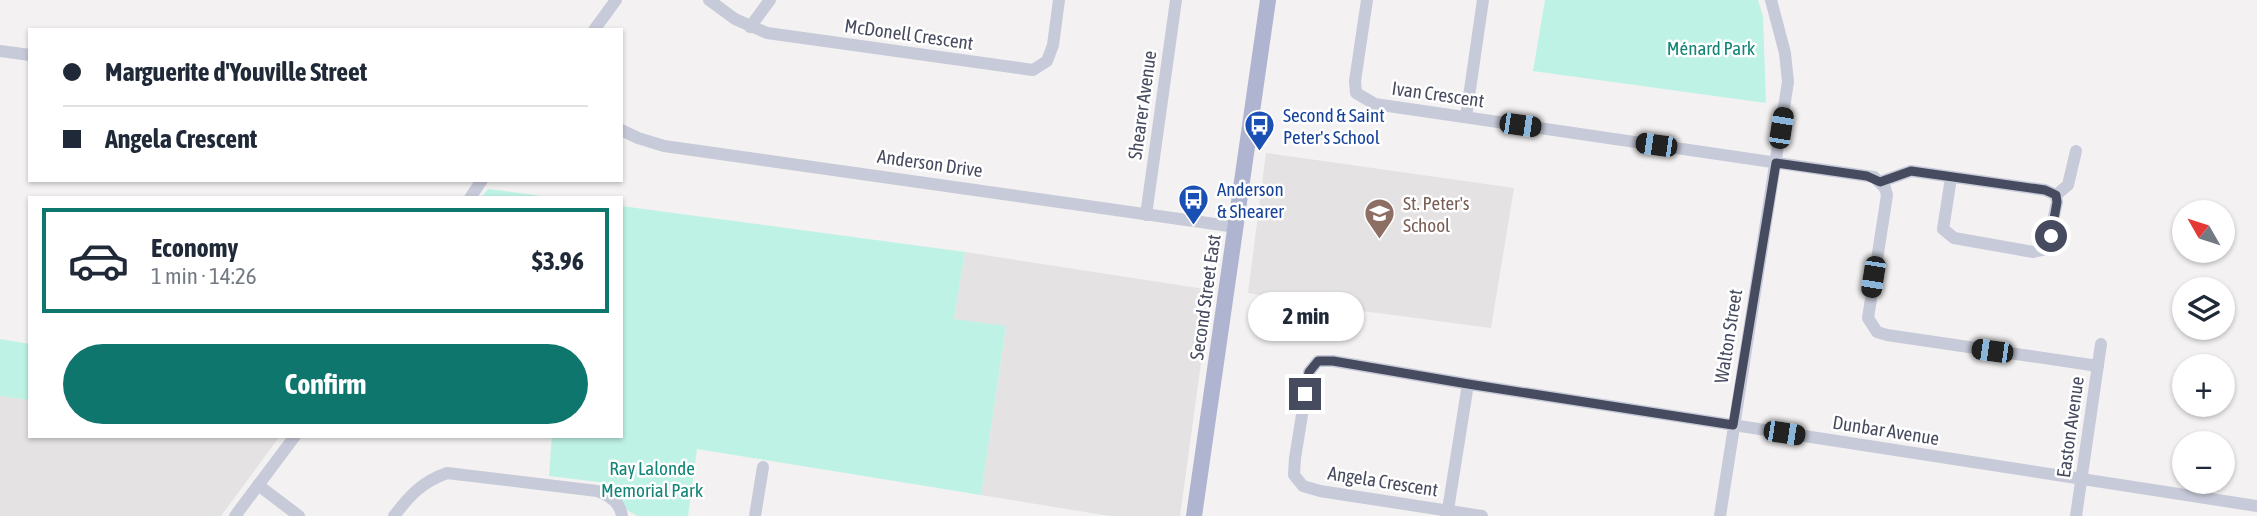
<!DOCTYPE html>
<meta charset="utf-8">
<style>
body{margin:0;font-family:"Asap Condensed",sans-serif;background:#f2f2f3;color:#1f2937;height:100vh;display:flex;flex-direction:column;font-size:26px;white-space:nowrap}
*{box-sizing:border-box;margin:0}
p{font-size:23px;color:#747a83}
.icon{flex:none;width:38px;height:38px;fill:none;stroke:currentColor;stroke-width:2;stroke-linecap:round;stroke-linejoin:round}
.map{position:relative;flex:1;overflow:hidden}
.panel{position:absolute;left:28px;top:196px;width:595px;height:242px;display:flex;flex-direction:column;background:#fff;border-radius:0px;box-shadow:0 2px 5px #0004}
.panel>*{flex:none}
.banner{position:absolute;left:28px;top:28px;width:595px;height:154px;border-radius:0px;box-shadow:0 2px 5px #0004;display:grid;align-content:center;height:154px;padding:0 35px;background:#fff}
.needle{width:46px;rotate:309deg}
.fabs{position:absolute;left:2172px;top:200px;display:grid;gap:14px}
.fabs a{display:grid;place-items:center;width:63px;height:63px;border-radius:50%;background:#fff;box-shadow:0 2px 5px #0004;font-size:35px}
.end{position:absolute;width:32px;height:32px;margin:-16px;border:9px solid #474b5f;background:#fff;box-shadow:0 0 0 4px #fff}
.from{border-radius:50%}
.bubble{position:absolute;height:49px;border-radius:24px;background:#fff;box-shadow:0 2px 5px #0004;font-size:23px;font-weight:700;line-height:49px;text-align:center}
.car{position:absolute;width:21px;height:42px;margin:-21px -10px;border-radius:9px;box-shadow:0 0 5px 2px #0007;background:linear-gradient(#222 24%,#8ab4d8 0 40%,#222 0 76%,#8ab4d8 0 86%,#222 0)}
.banner b{display:flex;align-items:center;gap:24px;height:66px;font-size:26px}
.banner b+b{border-top:2px solid #e0e1e3}
.banner i{width:18px;height:18px;background:#1f2937}
ul{padding:12px 0 0;list-style:none}
li{display:flex;align-items:center;gap:21px;height:105px;margin:0 14px 10px;padding:0 21px;border:4px solid transparent;border-radius:0px}
li div{flex:1}
li b{display:block;font-size:26px}
li em{font-style:normal;font-weight:700}
li.on{border-color:#0f766e}
li>.icon{width:63px;height:63px;stroke-width:1.5}
.primary-button{display:flex;gap:14px;margin-top:auto;padding:14px 35px}
.primary-button a{flex:1;height:80px;border-radius:42px;background:#0f766e;color:#fff;font-size:28px;font-weight:700;line-height:80px;text-align:center}
.map>svg:first-child{display:block}
.education{fill:#e4e2e2}
.green{fill:#bef2e5}
.lines{fill:none;stroke-linecap:round;stroke-linejoin:round}
.minor{stroke:#c7cad8;stroke-width:12}
.major{stroke:#afb4d0;stroke-width:16}
.route{stroke:#474b5f;stroke-width:9}
.labels{text-anchor:middle;stroke-width:5;stroke-linejoin:round;paint-order:stroke}
.street-label{font-size:19px;fill:#474b5f;stroke:#fff}
.park-label{font-size:19px;fill:#138577;stroke:#fff}
.transit-label{font-size:19px;fill:#164399;stroke:#fff;text-anchor:start}
.education-label{font-size:19px;fill:#785e54;stroke:#fff;text-anchor:start}
</style>
<div class="map">
<svg width="2257" height="516" viewBox="0 0 2257 516">
<rect width="100%" height="100%" fill="#f3f1f1"/>
<!-- education -->
<g class="education">
<polygon points="1266,153 1514,188 1491,328 1317,305 1248,293"/>
<polygon points="965,252 1211,290 1180,516 1110,516 981,495 1006,327 954,319"/>
<polygon points="0,396 30,400 30,436 280,436 221,516 0,516"/>
</g>
<!-- green -->
<g class="green">
<polygon points="1545,0 1758,0 1763,17 1766,103 1533,71"/>
<polygon points="488,189 557,198 481,198"/>
<polygon points="621,206 965,252 954,319 1006,326 981,495 697,449 688,516 638,516 628,511 613,489 599,482 549,476 552,436 621,436"/>
<polygon points="0,339 30,344 30,400 0,396"/>
</g>
<g class="lines">
<!-- minor -->
<g class="minor">
<polyline points="709,0 735,19 767,33 1033,70 1047,61 1053,45 1059,0"/>
<polyline points="1367,0 1355,81 1356,93 1375,104 1874,177 1885,188 1887,195 1868,318 1877,332 1887,335 2098,366"/>
<polyline points="750,27 770,0"/>
<polyline points="594,30 616,0"/>
<polyline points="0,51 30,55"/>
<polyline points="1466,117 1483,0"/>
<polyline points="621,130 638,138 664,146 1236,227"/>
<polyline points="1880,182 1911,171 2045,190 2056,195 2057,202 2047,249 2033,252 1954,238 1943,229 1951,178"/>
<polyline points="2056,195 2068,185 2076,151"/>
<polyline points="470,198 482,180"/>
<polyline points="1146,215 1176,0"/>
<polyline points="258,485 299,516"/>
<polyline points="235,516 295,436"/>
<path d="M394,516C410,495 422,482 447,473L597,491C609,495 620,502 622,516"/>
<polyline points="755,516 763,467"/>
<polyline points="1447,516 1468,384"/>
<polyline points="1482,516 1320,491 1303,486 1294,475 1295,458 1309,372 1318,361 1333,361 1468,384 2257,506"/>
<polyline points="1720,516 1788,82 1785,53 1771,0"/>
<polyline points="2076,516 2101,344"/>
</g>
<!-- major -->
<polyline class="major" points="1194,516 1268,0"/>
</g>
<g class="lines">
<!-- route -->
<polyline class="route" points="1305,394 1309,372 1318,361 1333,361 1468,384 1733,425 1776,163 1867,176 1880,182 1911,171 2045,190 2056,195 2057,202 2051,236"/>
</g>
<!-- icons -->
<defs>
<symbol id="bus-pin" viewBox="-11 -11 22 30"><path d="M0 17L-7.5 6A9.5 9.5 0 1 1 7.5 6Z" fill="#1a4fb4" stroke="#fff"/><path d="M-5-6H5V4H4V6H2V4H-2V6H-4V4H-5ZM-3.5-4V0h7V-4ZM-3.5 1.2v1.5H-2V1.2ZM2 1.2v1.5H3.5V1.2Z" fill="#fff"/></symbol>
<symbol id="school-pin" viewBox="-11 -11 22 30"><path d="M0 17L-7.5 6A9.5 9.5 0 1 1 7.5 6Z" fill="#8d6e63" stroke="#fff"/><path d="M0-5L7-2L0 1L-7-2ZM-4 1L0 2.5L4 1V4Q0 6-4 4Z" fill="#fff"/></symbol>
</defs>
<g fill-rule="evenodd">
<use href="#bus-pin" x="1242" y="108" width="35" height="47"/>
<use href="#bus-pin" x="1176" y="182" width="35" height="47"/>
<use href="#school-pin" x="1362" y="196" width="35" height="47"/>
</g>
<g class="labels">
<!-- street labels -->
<g class="street-label">
<text transform="translate(909 34) rotate(8)" y="7">McDonell Crescent</text>
<text transform="translate(1438 94) rotate(8)" y="7">Ivan Crescent</text>
<text transform="translate(1142 105) rotate(-82)" y="7">Shearer Avenue</text>
<text transform="translate(930 163) rotate(8)" y="7">Anderson Drive</text>
<text transform="translate(1205 297) rotate(-82)" y="7">Second Street East</text>
<text transform="translate(1728 336) rotate(-81)" y="7">Walton Street</text>
<text transform="translate(2070 427) rotate(-82)" y="7">Easton Avenue</text>
<text transform="translate(1886 430) rotate(9)" y="7">Dunbar Avenue</text>
<text transform="translate(1383 481) rotate(9)" y="7">Angela Crescent</text>
</g>
<!-- park labels -->
<g class="park-label">
<text x="1711" y="55">Ménard Park</text>
<text x="652" y="475">Ray Lalonde<tspan x="652" dy="22">Memorial Park</tspan></text>
</g>
<!-- transit labels -->
<g class="transit-label">
<text x="1283" y="122">Second &amp; Saint<tspan x="1283" dy="22">Peter's School</tspan></text>
<text x="1217" y="196">Anderson<tspan x="1217" dy="22">&amp; Shearer</tspan></text>
</g>
<!-- education labels -->
<g class="education-label">
<text x="1403" y="210">St. Peter's<tspan x="1403" dy="22">School</tspan></text>
</g>
</g>
</svg>
<div class="fabs">
<a><svg class="needle" viewBox="-14 -14 28 28"><path d="M0-13l5 13h-10z" fill="#e53935"/><path d="M0 13l5-13h-10z" fill="#747a83"/></svg></a>
<a><svg class="icon" aria-label="layers" viewBox="0 0 24 24"><path d="M12 4l9 5-9 5-9-5zM3 14l9 5 9-5"/></svg></a>
<a>+</a>
<a>−</a>
</div>
<i class="end from" style="left:2051px;top:236px"></i>
<i class="end" style="left:1305px;top:394px"></i>
<div class="bubble" style="left:1248px;top:292px;width:116px">2 min</div>
<i class="car" style="left:1520px;top:125px;rotate:98deg"></i>
<i class="car" style="left:1781px;top:128px;rotate:9deg"></i>
<i class="car" style="left:1656px;top:145px;rotate:278deg"></i>
<i class="car" style="left:1873px;top:277px;rotate:189deg"></i>
<i class="car" style="left:1992px;top:351px;rotate:278deg"></i>
<i class="car" style="left:1784px;top:433px;rotate:99deg"></i>
<div class="banner">
<b><i class="from"></i>Marguerite d'Youville Street</b>
<b><i></i>Angela Crescent</b>
</div>
<section class="panel">
<ul>
<li class="on"><svg class="icon" aria-label="car" viewBox="0 0 24 24"><path d="M5 17H2v-5l4-1 3-4h7l3 4 3 1v5h-3M9 17h6M6 11h13"/><circle cx="7" cy="17" r="2"/><circle cx="17" cy="17" r="2"/></svg><div><b>Economy</b><p>1 min · 14:26</p></div><em>$3.96</em></li>
</ul>
<div class="primary-button"><a>Confirm</a></div>
</section>
</div>
